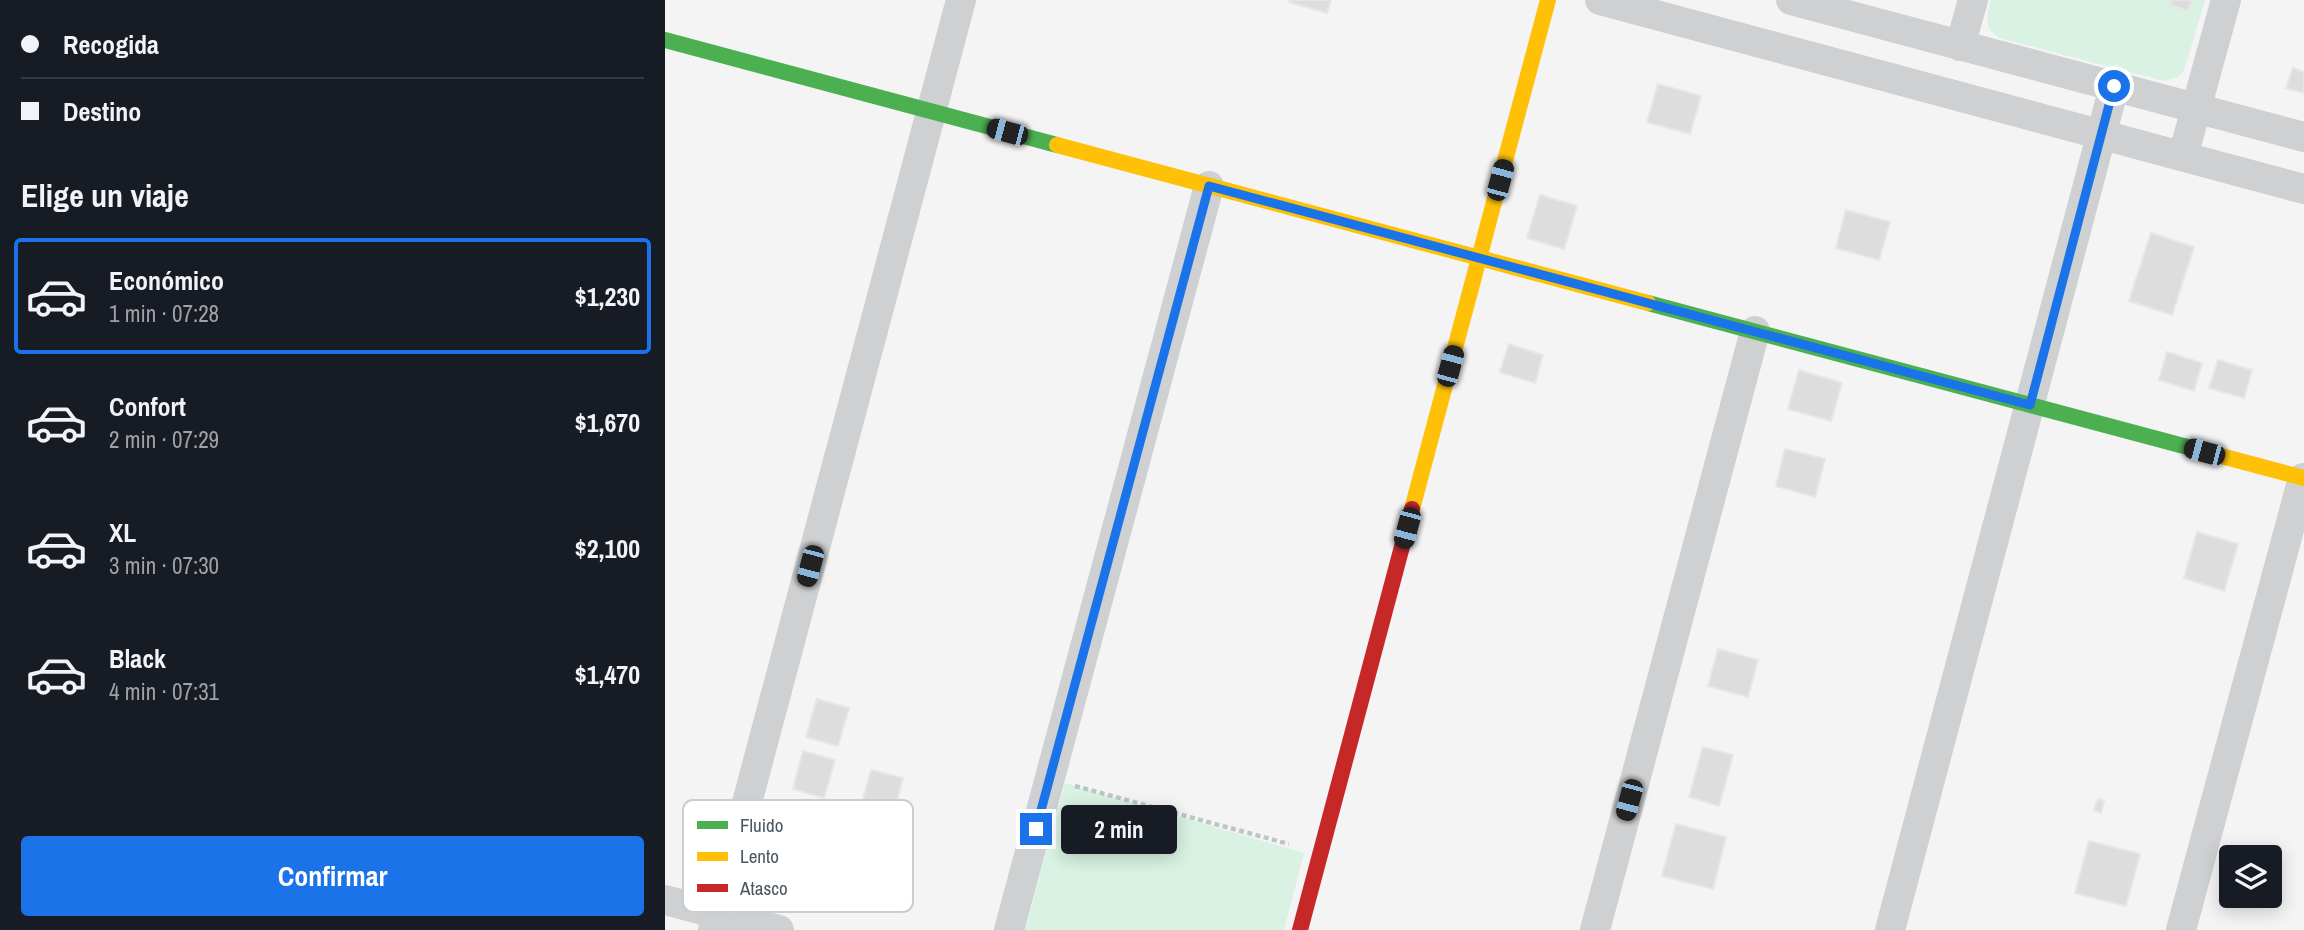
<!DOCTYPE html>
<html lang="es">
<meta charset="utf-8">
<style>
body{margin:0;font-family:"Archivo Narrow",sans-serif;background:#242831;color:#f1f3f6;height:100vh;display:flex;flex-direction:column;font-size:26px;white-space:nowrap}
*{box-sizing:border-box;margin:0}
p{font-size:23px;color:#9ea1a6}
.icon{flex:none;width:38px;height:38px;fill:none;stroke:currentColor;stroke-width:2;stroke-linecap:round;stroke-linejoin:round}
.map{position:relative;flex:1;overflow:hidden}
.drawer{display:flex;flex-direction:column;background:#171b24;width:665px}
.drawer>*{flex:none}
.top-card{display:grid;align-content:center;height:154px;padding:0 21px;background:#171b24}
.controls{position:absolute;left:1554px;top:845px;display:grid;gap:14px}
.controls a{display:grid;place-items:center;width:63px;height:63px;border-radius:7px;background:#171b24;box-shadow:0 4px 18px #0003;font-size:35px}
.end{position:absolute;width:32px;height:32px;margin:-16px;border:9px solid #1a73e8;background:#fff;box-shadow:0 0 0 4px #fff}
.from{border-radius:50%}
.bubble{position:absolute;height:49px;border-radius:7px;background:#171b24;box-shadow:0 4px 18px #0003;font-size:23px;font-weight:700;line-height:49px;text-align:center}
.car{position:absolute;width:21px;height:42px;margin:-21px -10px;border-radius:9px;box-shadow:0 0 5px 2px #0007;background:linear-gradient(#222 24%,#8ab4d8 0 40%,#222 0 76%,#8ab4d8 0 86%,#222 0)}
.top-card b{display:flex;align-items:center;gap:24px;height:66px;font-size:26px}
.top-card b+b{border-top:2px solid #363941}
.top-card i{width:18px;height:18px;background:#f1f3f6}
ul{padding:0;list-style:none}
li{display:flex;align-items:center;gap:21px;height:116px;margin:0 14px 10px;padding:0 7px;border:4px solid transparent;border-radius:7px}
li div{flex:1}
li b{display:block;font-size:26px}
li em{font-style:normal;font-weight:700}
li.current{border-color:#1a73e8}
li>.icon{width:63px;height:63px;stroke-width:1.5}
h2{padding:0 21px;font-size:32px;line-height:84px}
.primary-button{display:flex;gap:14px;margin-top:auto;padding:14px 21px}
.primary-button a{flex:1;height:80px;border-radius:7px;background:#1a73e8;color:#fff;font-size:28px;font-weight:700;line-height:80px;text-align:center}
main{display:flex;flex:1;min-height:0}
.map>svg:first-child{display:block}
.green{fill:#d9f2e3}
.building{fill:#ddddde;stroke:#e5e6e7;stroke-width:2}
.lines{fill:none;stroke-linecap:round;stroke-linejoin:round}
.path{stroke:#bcc7c4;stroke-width:4.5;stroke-dasharray:5 3.5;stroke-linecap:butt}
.street{stroke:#ced0d2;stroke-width:30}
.fast{stroke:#4caf50;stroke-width:16}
.slow{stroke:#ffc107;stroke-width:16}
.jam{stroke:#c62828;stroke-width:16}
.route{stroke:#1a73e8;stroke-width:9}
.key{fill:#fff;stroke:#c9ccd0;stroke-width:2}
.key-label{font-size:19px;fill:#4a5661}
</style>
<main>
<section class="drawer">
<div class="top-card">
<b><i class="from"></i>Recogida</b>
<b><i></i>Destino</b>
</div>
<h2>Elige un viaje</h2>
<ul>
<li class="current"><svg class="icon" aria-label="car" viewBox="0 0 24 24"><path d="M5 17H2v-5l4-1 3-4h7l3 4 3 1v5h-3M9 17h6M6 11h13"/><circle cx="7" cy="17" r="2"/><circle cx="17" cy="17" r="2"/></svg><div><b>Económico</b><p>1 min · 07:28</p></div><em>$1,230</em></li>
<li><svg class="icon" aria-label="car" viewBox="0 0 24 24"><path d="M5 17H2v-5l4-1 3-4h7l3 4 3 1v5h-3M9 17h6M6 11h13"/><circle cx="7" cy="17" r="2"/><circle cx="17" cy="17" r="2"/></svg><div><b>Confort</b><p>2 min · 07:29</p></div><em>$1,670</em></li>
<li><svg class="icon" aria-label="car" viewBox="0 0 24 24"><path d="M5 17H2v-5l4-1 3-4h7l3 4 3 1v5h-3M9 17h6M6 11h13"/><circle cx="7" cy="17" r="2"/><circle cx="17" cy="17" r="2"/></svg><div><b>XL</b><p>3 min · 07:30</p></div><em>$2,100</em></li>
<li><svg class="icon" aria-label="car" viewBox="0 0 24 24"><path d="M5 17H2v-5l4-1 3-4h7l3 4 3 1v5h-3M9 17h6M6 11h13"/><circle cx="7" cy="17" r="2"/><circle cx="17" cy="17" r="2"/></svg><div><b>Black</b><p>4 min · 07:31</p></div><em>$1,470</em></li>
</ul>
<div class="primary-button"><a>Confirmar</a></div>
</section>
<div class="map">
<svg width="1639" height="930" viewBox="0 0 1639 930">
<rect width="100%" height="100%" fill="#f4f4f4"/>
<!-- green -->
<g class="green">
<path d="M1326,0H1540L1519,70L1513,77L1499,81L1335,38C1318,28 1321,17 1326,0Z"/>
<polygon points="400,783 639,853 619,930 360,930"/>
</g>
<!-- building -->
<g class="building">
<polygon points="625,0 666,0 662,13 624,2"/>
<polygon points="1507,0 1527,0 1523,11 1505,5"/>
<polygon points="1628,68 1639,72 1639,93 1621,88"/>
<polygon points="993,84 1036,96 1025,134 982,122"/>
<polygon points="875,195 912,206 899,249 862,238"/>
<polygon points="1181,210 1225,222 1214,260 1171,248"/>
<polygon points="1486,233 1529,247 1507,315 1464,301"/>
<polygon points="844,344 878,355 870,383 835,372"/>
<polygon points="1502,352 1537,363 1529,391 1494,380"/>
<polygon points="1553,360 1587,370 1579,398 1544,388"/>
<polygon points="1134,370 1177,383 1166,421 1123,409"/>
<polygon points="1120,449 1160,459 1150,497 1111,486"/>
<polygon points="1532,532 1573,544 1559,591 1519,578"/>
<polygon points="1053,649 1093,660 1083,697 1043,686"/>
<polygon points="152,699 184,708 173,746 141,737"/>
<polygon points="1038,747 1068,755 1054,806 1024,797"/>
<polygon points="138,751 170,760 159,798 128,789"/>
<polygon points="206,770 238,778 228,816 196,807"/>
<polygon points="1433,799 1439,801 1436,813 1429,810"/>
<polygon points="1011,824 1061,837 1048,889 997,876"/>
<polygon points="1424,841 1475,854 1461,906 1410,893"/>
</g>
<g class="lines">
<!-- path -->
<polyline class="path" points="410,786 624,844"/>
<!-- street -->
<g class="street">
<polyline points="935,0 1639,189"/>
<polyline points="1126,0 1639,137"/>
<polyline points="1295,46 1308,0"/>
<polyline points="1518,156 1561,0"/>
<polyline points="0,900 114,930"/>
<polyline points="48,930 296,0"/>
<polyline points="344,930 544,186"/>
<polyline points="930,930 1090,331"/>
<polyline points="1225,930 1449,87"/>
<polyline points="1516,930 1638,478"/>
</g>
<!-- fast -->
<g class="fast">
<polyline points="0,40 392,145"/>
<polyline points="983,303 1530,449"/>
</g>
<!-- slow -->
<g class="slow">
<polyline points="392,145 983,303"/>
<polyline points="1530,449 1639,478"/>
<polyline points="747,509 883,0"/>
</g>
<!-- jam -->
<polyline class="jam" points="635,930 747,509"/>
</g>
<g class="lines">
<!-- route -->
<polyline class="route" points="371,829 544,186 1365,405 1449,86"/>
</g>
<!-- legend -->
<rect x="18" y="800" width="230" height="112" rx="10" class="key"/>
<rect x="32" y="821" width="31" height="8" fill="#4caf50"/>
<rect x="32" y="852" width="31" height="9" fill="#ffc107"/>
<rect x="32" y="884" width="31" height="8" fill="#c62828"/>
<g class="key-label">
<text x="75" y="832">Fluido</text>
<text x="75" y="863">Lento</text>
<text x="75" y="895">Atasco</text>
</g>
</svg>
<div class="controls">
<a><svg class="icon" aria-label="layers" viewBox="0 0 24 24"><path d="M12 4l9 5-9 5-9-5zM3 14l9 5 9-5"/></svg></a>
</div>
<i class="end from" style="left:1449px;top:86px"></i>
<i class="end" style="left:371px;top:829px"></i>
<div class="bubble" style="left:396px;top:805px;width:116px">2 min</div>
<i class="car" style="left:342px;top:132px;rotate:285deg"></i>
<i class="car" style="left:835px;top:180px;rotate:15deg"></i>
<i class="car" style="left:785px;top:366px;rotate:15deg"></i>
<i class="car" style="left:1539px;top:452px;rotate:285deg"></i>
<i class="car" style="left:742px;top:528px;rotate:195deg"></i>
<i class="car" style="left:145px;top:566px;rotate:195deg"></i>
<i class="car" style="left:964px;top:800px;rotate:195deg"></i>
</div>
</main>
